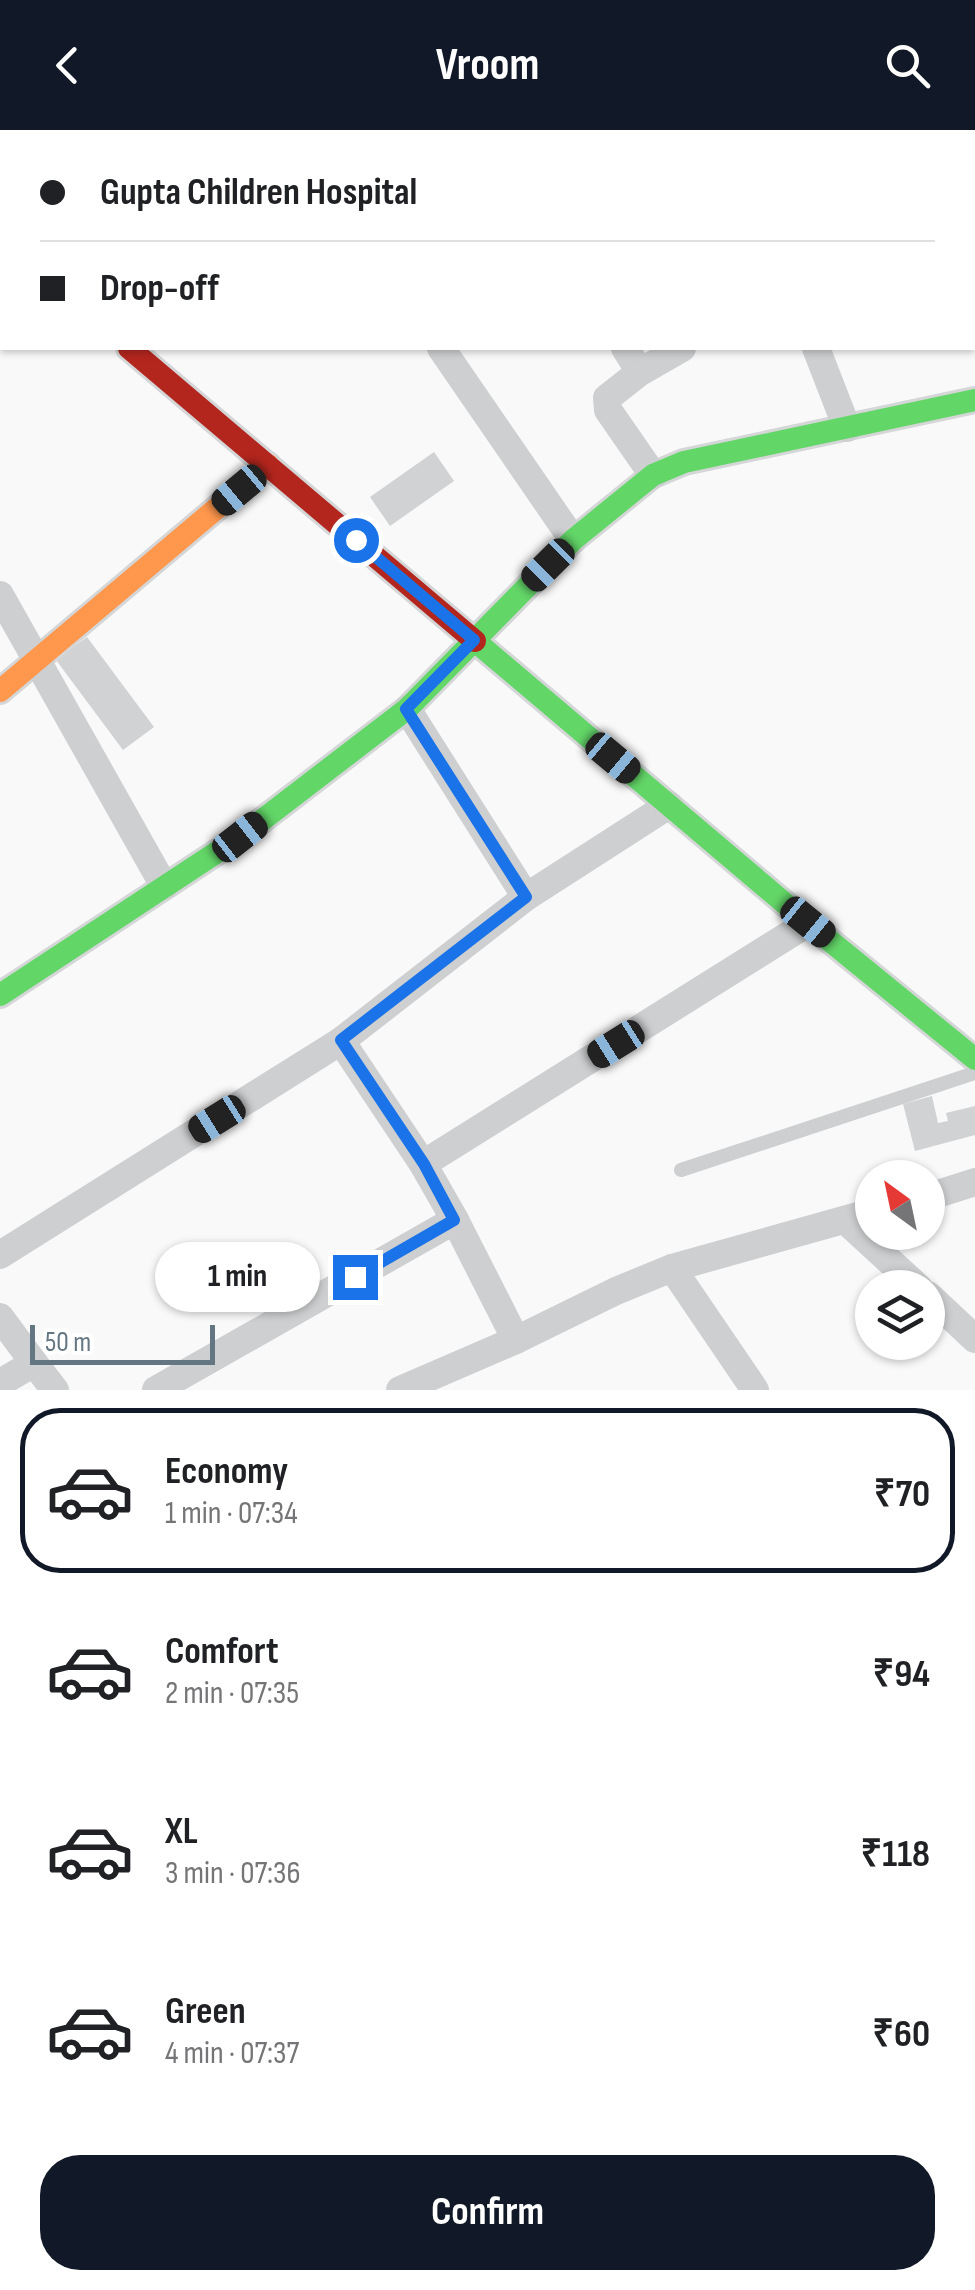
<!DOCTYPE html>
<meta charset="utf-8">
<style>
body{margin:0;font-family:"Sofia Sans Condensed",sans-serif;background:#f6f6f6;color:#202124;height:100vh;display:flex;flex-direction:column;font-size:38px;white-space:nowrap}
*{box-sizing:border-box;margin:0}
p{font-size:32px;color:#757577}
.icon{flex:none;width:55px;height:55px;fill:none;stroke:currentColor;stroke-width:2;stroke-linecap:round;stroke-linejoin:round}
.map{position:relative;height:1260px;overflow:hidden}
.side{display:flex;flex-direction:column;background:#fff;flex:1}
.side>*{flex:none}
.banner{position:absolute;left:0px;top:0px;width:975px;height:220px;box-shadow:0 2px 8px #0004;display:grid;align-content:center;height:220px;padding:0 40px;background:#fff}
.needle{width:65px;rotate:327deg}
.controls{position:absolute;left:855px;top:1030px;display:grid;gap:20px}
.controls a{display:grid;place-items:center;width:90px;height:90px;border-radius:50%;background:#fff;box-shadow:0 2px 8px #0004;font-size:50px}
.scale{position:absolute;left:30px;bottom:25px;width:185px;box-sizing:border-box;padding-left:10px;border:5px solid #657683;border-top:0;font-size:28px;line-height:35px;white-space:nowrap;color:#657683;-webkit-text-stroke:8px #fff;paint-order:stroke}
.end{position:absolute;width:45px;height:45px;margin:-22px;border:12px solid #1a73e8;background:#fff;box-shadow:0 0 0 5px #fff}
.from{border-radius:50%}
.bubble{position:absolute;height:70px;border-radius:35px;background:#fff;box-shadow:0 2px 8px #0004;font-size:32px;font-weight:700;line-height:70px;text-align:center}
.car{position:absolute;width:30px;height:60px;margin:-30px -15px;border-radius:12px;box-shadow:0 0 8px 2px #0007;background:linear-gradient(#222 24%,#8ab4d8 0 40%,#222 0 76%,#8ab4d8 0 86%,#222 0)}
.banner b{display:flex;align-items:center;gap:35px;height:95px;font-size:38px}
.banner b+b{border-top:2px solid #e0e0e0}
.banner i{width:25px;height:25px;background:#202124}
ul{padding:18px 0 0;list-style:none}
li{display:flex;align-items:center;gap:30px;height:165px;margin:0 20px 15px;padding:0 20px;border:5px solid transparent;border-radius:40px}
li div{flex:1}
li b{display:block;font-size:38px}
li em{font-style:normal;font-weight:700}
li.selected{border-color:#111827}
li>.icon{width:90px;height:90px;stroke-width:1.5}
.button{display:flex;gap:20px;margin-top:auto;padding:20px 40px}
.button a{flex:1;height:115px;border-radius:40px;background:#111827;color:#fff;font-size:40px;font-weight:700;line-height:115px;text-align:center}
header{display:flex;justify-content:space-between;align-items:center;height:130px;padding:0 40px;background:#111827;color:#fff;font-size:45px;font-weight:700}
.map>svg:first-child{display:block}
.building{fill:#d0d2d3}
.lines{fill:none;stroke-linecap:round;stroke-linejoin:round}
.fast-casing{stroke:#d5d6d7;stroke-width:28}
.slow-casing{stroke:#d5d6d7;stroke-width:28}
.jam-casing{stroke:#d5d6d7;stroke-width:28}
.lane{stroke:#cecfd0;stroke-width:14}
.street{stroke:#cecfd0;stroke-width:28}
.fast{stroke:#63d668;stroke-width:22}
.slow{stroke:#ff974d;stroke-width:22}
.jam{stroke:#b3261e;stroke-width:22}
.route{stroke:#1a73e8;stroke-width:12}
</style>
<header><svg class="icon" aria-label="back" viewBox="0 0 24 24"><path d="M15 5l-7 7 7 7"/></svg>Vroom<svg class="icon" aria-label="search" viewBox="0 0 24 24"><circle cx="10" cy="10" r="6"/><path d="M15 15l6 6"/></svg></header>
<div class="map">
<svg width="975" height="1260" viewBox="0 0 975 1260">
<rect width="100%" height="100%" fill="#f9f9f9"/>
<!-- building -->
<g class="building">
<polygon points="434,322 454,351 390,396 370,367"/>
<polygon points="87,507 154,597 123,620 56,530"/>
<polygon points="932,966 938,993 948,991 946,983 975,976 975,1005 915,1021 903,974"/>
</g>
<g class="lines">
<defs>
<g id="fast">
<polyline points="150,2 155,0"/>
<polyline points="0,75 2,74"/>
<polyline points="475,511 808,793 975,929"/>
<polyline points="0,865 240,707 407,579 573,410 653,345 684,332 975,270"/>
</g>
<g id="slow">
<polyline points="0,109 2,111"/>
<polyline points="0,561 268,335"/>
</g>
<polyline id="jam" points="129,218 475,511"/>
</defs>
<!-- fast casing -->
<use href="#fast" class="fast-casing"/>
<!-- slow casing -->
<use href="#slow" class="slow-casing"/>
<!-- jam casing -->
<use href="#jam" class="jam-casing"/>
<!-- lane -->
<polyline class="lane" points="681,1040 975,943"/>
<!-- street -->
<g class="street">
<polyline points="306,0 307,2"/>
<polyline points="491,0 492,2"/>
<polyline points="722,0 723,2"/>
<polyline points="972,11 975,17"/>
<polyline points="441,218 573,410"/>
<polyline points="625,218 640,242"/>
<polyline points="816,218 847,298"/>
<polyline points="653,345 608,280 607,268 640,242 682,218"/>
<polyline points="0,465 164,756"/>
<polyline points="407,579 526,767"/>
<polyline points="341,911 423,1034 455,1090"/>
<polyline points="423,1034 808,793"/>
<polyline points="928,1067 975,1052"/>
<polyline points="845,1090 919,1158"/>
<polyline points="0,1125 341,911 526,767 669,675"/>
<polyline points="672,1138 755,1260"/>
<polyline points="928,1165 975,1209"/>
<polyline points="0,1187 34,1233"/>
<polyline points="0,1253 34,1233 55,1260"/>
<polyline points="156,1260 455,1090 516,1210 616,1161 672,1138 872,1082"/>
<polyline points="400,1260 516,1210"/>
</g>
<!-- fast -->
<use href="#fast" class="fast"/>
<!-- slow -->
<use href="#slow" class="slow"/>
<!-- jam -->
<use href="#jam" class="jam"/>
</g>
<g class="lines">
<!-- route -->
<polyline class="route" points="355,1147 454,1090 424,1034 341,910 526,767 406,579 474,510 356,410"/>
</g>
</svg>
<div class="controls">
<a><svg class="needle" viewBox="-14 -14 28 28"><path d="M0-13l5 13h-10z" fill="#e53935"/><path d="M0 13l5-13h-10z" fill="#757577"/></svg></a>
<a><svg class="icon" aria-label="layers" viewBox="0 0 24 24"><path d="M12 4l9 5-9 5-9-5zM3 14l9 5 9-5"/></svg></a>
</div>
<div class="scale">50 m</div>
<i class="end from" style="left:356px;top:410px"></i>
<i class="end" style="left:355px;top:1147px"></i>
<div class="bubble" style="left:155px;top:1112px;width:165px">1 min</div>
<i class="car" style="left:239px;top:360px;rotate:230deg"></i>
<i class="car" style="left:548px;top:435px;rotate:225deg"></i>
<i class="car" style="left:613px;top:628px;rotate:130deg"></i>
<i class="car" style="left:240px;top:707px;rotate:52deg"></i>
<i class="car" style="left:808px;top:792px;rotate:129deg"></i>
<i class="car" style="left:616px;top:914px;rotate:238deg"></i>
<i class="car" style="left:217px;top:989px;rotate:238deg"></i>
<div class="banner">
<b><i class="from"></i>Gupta Children Hospital</b>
<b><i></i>Drop-off</b>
</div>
</div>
<section class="side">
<ul>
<li class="selected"><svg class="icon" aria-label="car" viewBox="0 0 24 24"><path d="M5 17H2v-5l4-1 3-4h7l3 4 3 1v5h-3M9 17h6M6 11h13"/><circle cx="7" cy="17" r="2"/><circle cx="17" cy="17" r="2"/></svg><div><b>Economy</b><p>1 min · 07:34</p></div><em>₹70</em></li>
<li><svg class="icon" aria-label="car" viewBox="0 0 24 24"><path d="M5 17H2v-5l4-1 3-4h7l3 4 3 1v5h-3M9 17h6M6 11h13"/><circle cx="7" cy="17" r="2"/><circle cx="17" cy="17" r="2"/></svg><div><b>Comfort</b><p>2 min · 07:35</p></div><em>₹94</em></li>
<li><svg class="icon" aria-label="car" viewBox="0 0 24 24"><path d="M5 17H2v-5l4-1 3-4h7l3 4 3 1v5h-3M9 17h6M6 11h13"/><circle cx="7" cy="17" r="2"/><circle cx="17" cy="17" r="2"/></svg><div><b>XL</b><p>3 min · 07:36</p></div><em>₹118</em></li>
<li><svg class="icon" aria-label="car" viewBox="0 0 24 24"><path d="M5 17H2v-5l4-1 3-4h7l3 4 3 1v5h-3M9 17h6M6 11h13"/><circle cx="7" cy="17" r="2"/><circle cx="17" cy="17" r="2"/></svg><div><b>Green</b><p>4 min · 07:37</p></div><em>₹60</em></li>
</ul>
<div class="button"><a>Confirm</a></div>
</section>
